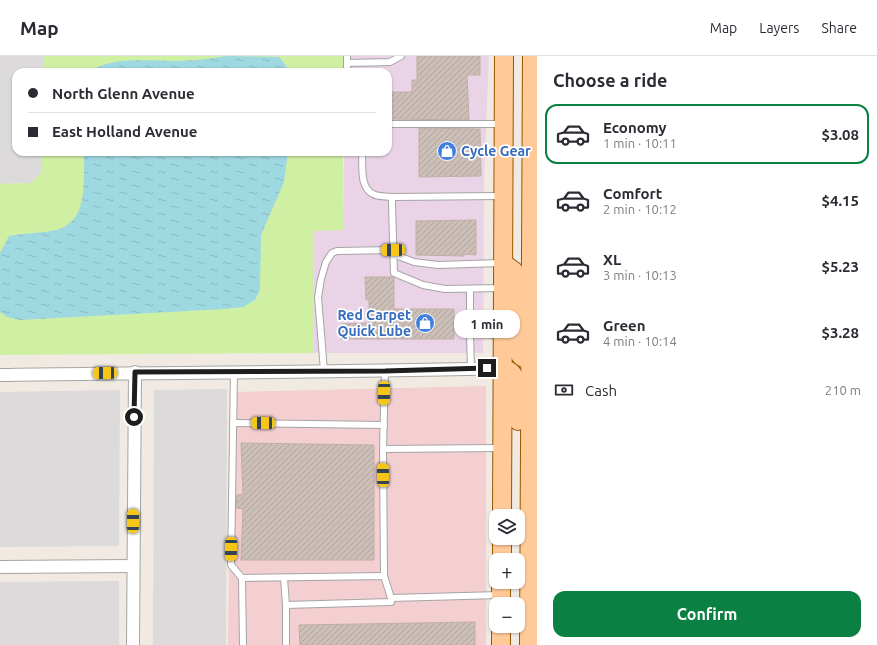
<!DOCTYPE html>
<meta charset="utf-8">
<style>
body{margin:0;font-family:Ubuntu,sans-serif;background:#f7f7f7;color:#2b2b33;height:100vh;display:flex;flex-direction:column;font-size:15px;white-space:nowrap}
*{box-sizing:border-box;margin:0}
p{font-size:13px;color:#7c7c81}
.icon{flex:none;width:22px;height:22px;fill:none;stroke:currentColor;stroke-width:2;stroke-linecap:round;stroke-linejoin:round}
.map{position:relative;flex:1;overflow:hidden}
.panel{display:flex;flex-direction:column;background:#fff;width:340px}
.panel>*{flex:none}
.guide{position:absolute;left:12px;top:12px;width:380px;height:88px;border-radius:12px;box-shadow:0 1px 3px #0004;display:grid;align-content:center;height:88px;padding:0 16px;background:#fff}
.buttons{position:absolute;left:489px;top:453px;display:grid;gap:8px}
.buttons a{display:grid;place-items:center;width:36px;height:36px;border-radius:8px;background:#fff;box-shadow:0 1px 3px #0004;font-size:20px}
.end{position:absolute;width:18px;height:18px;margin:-9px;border:5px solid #1e1e1e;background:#fff;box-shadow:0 0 0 2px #fff}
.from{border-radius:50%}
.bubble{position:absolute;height:28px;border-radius:12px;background:#fff;box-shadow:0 1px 3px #0004;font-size:13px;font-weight:600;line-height:28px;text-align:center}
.car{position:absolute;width:12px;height:24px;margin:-12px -6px;border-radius:5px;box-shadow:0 0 3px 1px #0007;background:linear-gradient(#f5c518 24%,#345 0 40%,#f5c518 0 76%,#345 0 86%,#f5c518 0)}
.guide b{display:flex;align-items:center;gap:14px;height:38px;font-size:15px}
.guide b+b{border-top:1px solid #e1e1e2}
.guide i{width:10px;height:10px;background:#2b2b33}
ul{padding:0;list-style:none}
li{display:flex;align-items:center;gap:12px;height:60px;margin:0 8px 6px;padding:0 8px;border:2px solid transparent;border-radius:12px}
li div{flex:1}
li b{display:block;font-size:15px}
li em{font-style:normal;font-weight:600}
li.active{border-color:#0b8043}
li>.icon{width:36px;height:36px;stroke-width:1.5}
h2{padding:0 16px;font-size:18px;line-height:48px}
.pay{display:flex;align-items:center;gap:10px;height:44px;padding:0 16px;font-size:15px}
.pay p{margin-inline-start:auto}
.action{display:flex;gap:8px;margin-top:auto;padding:8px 16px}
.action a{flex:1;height:46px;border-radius:12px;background:#0b8043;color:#fff;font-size:16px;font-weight:600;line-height:46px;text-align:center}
header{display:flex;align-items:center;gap:24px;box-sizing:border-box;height:56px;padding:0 20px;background:#fff;border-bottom:1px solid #e1e1e2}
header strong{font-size:19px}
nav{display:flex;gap:22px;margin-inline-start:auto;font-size:14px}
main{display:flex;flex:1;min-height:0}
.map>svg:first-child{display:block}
.residential{fill:#dcdada}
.commercial{fill:#f3cfd1}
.industrial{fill:#ead3e7}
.grass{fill:#cfefa3}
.water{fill:url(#water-ripples)}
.building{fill:url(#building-hatch);stroke:#c3aea3}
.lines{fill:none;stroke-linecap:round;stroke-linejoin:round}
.service-casing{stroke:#a5a5a5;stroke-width:8}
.minor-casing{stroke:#a5a5a5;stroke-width:14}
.primary-casing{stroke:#975700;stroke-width:20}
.service{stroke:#fff;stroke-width:6}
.minor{stroke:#fff;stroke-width:12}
.primary{stroke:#ffc998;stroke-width:18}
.route{stroke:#1e1e1e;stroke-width:5}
.labels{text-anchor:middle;stroke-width:3.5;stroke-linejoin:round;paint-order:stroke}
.shop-label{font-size:14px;font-weight:bold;fill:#366cbe;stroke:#fff;text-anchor:start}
</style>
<header>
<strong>Map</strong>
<nav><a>Map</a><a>Layers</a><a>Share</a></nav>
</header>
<main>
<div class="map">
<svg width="537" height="589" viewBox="0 0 537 589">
<defs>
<pattern id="water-ripples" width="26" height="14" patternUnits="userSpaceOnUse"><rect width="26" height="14" fill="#9ed9e2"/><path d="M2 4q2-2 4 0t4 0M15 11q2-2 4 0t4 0" fill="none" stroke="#88bac1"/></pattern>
<pattern id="building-hatch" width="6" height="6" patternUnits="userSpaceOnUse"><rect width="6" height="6" fill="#ccbfb8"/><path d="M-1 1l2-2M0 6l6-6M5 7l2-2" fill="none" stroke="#afa49e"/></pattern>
</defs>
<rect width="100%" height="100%" fill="#f0eae2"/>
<!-- residential -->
<g class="residential">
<polygon points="0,0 43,0 43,16 16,16 16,96 42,96 42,116 31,127 0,128"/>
<polygon points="227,333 226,589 153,589 154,334"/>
<polygon points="120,334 119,490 0,491 0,336"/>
<polygon points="119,525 119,589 0,589 0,526"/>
</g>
<!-- commercial -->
<polygon class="commercial" points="486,330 486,589 228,589 231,336"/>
<!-- industrial -->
<polygon class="industrial" points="343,0 489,0 484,124 483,297 314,297 314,174 343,174 344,96 388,96 388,16 343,16"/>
<!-- grass -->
<g class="grass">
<rect x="43" y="0" width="300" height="16"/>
<polygon points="42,96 343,96 343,174 314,175 314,297 0,299 0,128 31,127 42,116"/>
</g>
<!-- water -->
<g class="water">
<path d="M229,0L279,1L287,11L288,16H90C109,0 151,5 177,5C194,5 212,2 229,0Z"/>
<path d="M84,96H288L284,126L261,179L260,234L255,244L243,251L224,253L20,264L7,261L0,256V197L9,180C24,177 50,177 62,172C89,160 83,121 84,96Z"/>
</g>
<!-- building -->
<g class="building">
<polygon points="417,0 480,0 480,19 467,19 469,64 388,63 388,36 412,36 412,24 417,24"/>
<polygon points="419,72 480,73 481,120 419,121"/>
<polygon points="476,164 476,199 464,198 464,200 416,199 416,165"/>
<polygon points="365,221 392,221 394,222 394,253 454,253 454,283 341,283 341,268 369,267 369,243 366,244"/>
<polygon points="241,387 374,389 374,504 241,504 243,453 236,452 237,439 243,438"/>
<polygon points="475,566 475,589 300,589 299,569"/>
</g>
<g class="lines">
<defs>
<g id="service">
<polyline points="347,0 347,16"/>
<polyline points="347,7 390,6 401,0"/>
<polyline points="388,68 502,68"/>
<path d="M362,96C363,109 359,131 373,138C378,141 386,140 392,141"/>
<polyline points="502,140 392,141 392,149 394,217 423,229 445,233 502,232"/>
<polyline points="393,198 414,206 438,209 501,207"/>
<polyline points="470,233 470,278 501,279"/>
<polyline points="470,278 471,313"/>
<polyline points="234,315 231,509 242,522"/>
<polyline points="324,315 318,241 321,223 326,206 332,197 337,195 393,194"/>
<polyline points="233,367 384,369"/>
<polyline points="383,393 385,315"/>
<polyline points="384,520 383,393 500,392"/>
<polyline points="284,522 286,549"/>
<polyline points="243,589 242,522 384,520 391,542 500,539"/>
<polyline points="286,589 286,549 391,546 391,542"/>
</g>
<g id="minor">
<path d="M0,319C167,316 335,317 502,312"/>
<polyline points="0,511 133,510"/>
<polyline points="133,589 135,316"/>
</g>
<g id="primary">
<path d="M503,207L514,215L517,224L516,289C519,298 520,303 530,303"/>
<path d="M502,312C506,313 511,315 513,319C520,329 518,352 518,365"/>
<polyline points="502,460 504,0"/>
<polyline points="502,504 502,482"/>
<polyline points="501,548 501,526"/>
<polyline points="501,589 501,570"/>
<polyline points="529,589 532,0"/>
</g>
</defs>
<!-- service casing -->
<use href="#service" class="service-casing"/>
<!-- minor casing -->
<use href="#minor" class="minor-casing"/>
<!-- primary casing -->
<use href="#primary" class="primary-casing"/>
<!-- service -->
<use href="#service" class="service"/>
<!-- minor -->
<use href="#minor" class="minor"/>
<!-- primary -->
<use href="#primary" class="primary"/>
</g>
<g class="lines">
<!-- route -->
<polyline class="route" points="134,361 135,316 385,315 487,312"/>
</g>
<!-- icons -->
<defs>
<symbol id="shop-disc" viewBox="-11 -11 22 22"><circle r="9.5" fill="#3f7fe0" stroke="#fff"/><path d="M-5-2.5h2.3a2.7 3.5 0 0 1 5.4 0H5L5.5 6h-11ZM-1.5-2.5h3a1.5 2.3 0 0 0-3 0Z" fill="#fff"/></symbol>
</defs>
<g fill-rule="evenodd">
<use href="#shop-disc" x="436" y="84" width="22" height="22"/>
<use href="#shop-disc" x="414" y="256" width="22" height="22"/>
</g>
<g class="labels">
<!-- shop labels -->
<g class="shop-label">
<text x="461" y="100">Cycle Gear</text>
<text x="411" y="264" text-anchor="end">Red Carpet<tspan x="411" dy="16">Quick Lube</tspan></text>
</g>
</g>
</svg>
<div class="buttons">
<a><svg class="icon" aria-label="layers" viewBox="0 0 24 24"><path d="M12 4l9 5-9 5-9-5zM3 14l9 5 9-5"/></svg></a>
<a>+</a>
<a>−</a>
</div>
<i class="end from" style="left:134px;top:361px"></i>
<i class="end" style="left:487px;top:312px"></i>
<div class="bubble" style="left:454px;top:254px;width:66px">1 min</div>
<i class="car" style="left:393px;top:194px;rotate:269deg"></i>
<i class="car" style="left:105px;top:317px;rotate:269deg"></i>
<i class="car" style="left:384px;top:337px;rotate:181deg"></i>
<i class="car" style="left:263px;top:367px;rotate:271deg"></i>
<i class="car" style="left:383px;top:419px;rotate:359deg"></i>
<i class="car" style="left:133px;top:465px;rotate:0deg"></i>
<i class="car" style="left:231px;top:493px;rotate:181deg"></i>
<div class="guide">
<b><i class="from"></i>North Glenn Avenue</b>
<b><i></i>East Holland Avenue</b>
</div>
</div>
<section class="panel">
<h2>Choose a ride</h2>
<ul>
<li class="active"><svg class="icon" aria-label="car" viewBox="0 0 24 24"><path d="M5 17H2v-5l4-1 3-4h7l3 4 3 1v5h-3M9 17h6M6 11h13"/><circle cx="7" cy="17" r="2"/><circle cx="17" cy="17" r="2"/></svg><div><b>Economy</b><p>1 min · 10:11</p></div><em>$3.08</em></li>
<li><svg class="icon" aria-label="car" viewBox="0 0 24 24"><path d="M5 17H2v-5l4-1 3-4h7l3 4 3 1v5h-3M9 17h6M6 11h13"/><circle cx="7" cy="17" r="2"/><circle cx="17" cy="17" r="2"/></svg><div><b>Comfort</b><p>2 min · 10:12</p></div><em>$4.15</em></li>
<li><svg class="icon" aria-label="car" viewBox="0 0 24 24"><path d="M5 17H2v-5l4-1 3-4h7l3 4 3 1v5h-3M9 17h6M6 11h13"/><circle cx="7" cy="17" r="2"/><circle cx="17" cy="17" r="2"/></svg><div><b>XL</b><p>3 min · 10:13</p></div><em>$5.23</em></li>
<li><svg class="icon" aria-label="car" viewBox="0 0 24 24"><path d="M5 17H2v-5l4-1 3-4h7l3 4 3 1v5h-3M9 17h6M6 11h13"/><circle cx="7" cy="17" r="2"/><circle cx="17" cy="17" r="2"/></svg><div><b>Green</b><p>4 min · 10:14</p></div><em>$3.28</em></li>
</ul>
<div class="pay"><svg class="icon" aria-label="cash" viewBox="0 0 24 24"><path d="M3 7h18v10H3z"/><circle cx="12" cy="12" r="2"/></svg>Cash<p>210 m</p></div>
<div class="action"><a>Confirm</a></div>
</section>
</main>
